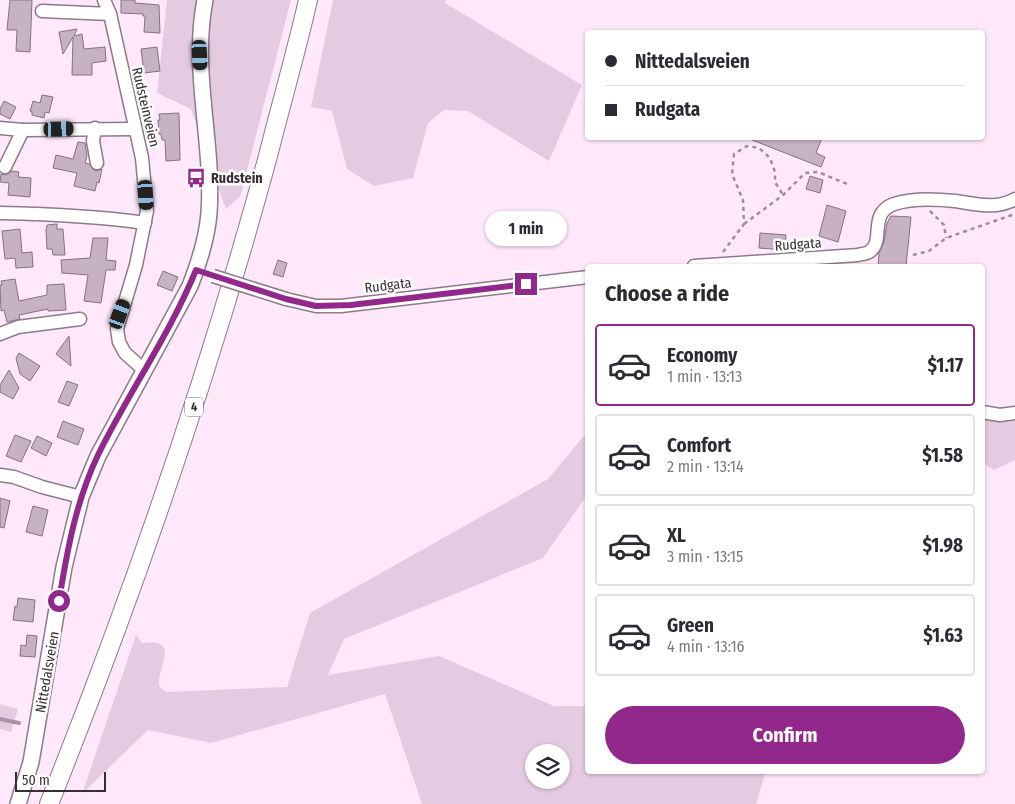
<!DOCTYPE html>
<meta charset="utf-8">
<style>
body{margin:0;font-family:"Fira Sans Condensed",sans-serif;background:#f2f2f3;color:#2b2b33;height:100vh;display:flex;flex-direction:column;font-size:19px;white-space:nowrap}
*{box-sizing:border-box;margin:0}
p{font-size:16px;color:#7c7c81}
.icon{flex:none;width:28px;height:28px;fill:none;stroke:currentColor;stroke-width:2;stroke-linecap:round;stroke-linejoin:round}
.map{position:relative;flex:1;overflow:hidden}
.drawer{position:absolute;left:585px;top:264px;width:400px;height:510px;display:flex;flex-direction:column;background:#fff;border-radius:5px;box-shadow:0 1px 4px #0004}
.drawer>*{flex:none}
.guide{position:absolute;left:585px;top:30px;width:400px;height:110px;border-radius:5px;box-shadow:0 1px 4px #0004;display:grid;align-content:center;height:110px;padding:0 20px;background:#fff}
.controls{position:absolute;left:525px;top:744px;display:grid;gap:10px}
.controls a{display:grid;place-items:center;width:45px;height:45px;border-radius:50%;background:#fff;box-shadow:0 1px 4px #0004;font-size:25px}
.scale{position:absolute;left:15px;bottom:12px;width:91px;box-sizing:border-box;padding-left:5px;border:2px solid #372f36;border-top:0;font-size:14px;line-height:18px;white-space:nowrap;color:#372f36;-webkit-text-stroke:4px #fdfdfd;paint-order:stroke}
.end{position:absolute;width:22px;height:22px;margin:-11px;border:6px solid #92288b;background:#fff;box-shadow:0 0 0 2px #fff}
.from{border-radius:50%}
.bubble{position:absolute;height:35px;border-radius:18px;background:#fff;box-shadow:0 1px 4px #0004;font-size:16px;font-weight:700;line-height:35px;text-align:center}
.car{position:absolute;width:15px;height:30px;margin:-15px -8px;border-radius:6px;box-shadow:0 0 4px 1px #0007;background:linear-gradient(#222 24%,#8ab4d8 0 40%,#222 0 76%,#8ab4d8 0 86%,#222 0)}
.guide b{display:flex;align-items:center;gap:18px;height:48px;font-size:19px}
.guide b+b{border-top:1px solid #e1e1e2}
.guide i{width:12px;height:12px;background:#2b2b33}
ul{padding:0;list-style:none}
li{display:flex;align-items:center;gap:15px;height:82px;margin:0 10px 8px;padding:0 10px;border:2px solid #e1e1e2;border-radius:5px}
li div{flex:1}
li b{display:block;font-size:19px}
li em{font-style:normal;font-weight:700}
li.current{border-color:#92288b}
li>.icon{width:45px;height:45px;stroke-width:1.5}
h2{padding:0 20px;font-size:22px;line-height:60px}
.cta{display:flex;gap:10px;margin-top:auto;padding:10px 20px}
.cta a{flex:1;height:58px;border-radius:30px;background:#92288b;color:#fff;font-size:20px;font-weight:700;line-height:58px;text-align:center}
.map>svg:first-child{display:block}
.green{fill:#e5cbe1;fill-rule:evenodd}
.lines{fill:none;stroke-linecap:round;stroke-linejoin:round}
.stream{stroke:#ab93a7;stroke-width:4}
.building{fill:#c7b2c4;stroke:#857182}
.minor-casing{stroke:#8d7a8a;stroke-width:15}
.major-casing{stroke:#8d7a8a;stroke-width:18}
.highway-casing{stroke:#8d7a8a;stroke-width:20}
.path{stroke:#9e8e9b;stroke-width:2.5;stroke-dasharray:4 4;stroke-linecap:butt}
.minor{stroke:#fff;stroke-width:12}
.major{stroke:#fff;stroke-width:15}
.highway{stroke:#fff;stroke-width:18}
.minor-bridge-casing{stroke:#8d7a8a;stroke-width:15;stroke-linecap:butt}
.minor-bridge{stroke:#fff;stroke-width:12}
.route{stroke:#92288b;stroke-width:6}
.labels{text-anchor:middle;stroke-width:5;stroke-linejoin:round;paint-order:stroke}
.shield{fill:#fdfdfd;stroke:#726d72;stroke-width:1}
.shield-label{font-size:12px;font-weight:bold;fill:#372f36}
.street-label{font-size:14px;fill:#372f36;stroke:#fdfdfd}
.poi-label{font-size:14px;font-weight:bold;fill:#372f36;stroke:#fdfdfd;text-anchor:start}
</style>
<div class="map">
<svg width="1015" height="804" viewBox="0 0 1015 804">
<rect width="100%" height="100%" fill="#fee8fa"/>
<!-- green -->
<g class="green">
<polygon points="167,0 291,0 240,197 226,209 191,109 157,93"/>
<polygon points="333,0 446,0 445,3 582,85 549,161 468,111 444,110 428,123 413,178 374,186 347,169 332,111 311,107"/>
<polygon points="982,415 1015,416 1015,460 994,470 983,463"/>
<path d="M587,432V495L543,558L344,639L328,675L439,656L554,706H587L588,771H766L756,804H422L385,694L211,743L148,730L82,794L136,635L142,643C182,637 157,666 159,686L166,692L287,687L310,613L548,479ZM534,752H561V780H534Z"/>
<polygon points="0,704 18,709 11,732 0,729"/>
</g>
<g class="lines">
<!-- stream -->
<polyline class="stream" points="0,719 19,723"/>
</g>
<!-- building -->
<g class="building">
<polygon points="10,0 32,0 30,52 16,51 17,30 7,30"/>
<polygon points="121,0 135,0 135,3 159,5 160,33 144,32 145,16 143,16 143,14 121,13"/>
<polygon points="77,29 74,36 82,34 84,49 105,47 106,61 92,63 92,75 72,75 73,37 63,54 59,32"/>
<polygon points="157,47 160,71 144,73 141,49"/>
<polygon points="42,95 53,97 49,113 45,112 44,118 32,115 32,112 30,111 33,101 40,103"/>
<polygon points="4,101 16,107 10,119 0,114 0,109"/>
<polygon points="179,113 180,160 166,161 165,140 162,140 161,134 159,134 158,120 160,120 159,114"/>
<polygon points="747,138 822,138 816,153 825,157 821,167"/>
<polygon points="78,142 85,143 87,156 85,163 89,164 95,171 102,169 99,183 97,182 95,191 74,186 77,173 53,168 56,155 73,159"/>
<polygon points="12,171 19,172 18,177 31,178 30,197 8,195 9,183 0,182 1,174 6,175"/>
<polygon points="810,176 823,180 820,193 806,189"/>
<polygon points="827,205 846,211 838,242 819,236"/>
<polygon points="891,216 911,217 906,266 878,266 879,253 884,242 887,223"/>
<polygon points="57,224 57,229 63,229 65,255 53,255 52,249 47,249 46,230 47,225"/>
<polygon points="20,229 22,253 32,252 33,267 16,268 15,258 5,259 2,231"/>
<polygon points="760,233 786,235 785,250 759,248"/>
<polygon points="93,238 108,238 106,260 116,261 115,270 106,270 101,303 84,301 88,275 62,273 61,260 90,258"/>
<polygon points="278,260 287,263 283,277 273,274"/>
<polygon points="163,271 178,277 172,291 157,285"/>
<polygon points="15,279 19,301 47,295 47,285 64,284 66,310 48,311 48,309 19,315 20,319 7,322 4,310 1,311 0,285 2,285 1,281"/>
<polygon points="69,336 71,366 56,354"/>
<polygon points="19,353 40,366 30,381 20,374 16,358"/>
<polygon points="9,370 19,388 13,399 0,392 0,385"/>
<polygon points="67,381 78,385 69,406 58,402"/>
<polygon points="63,421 84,429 78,445 57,437"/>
<polygon points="15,435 31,441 21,462 6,456"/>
<polygon points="37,436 52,443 46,456 31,448"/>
<polygon points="0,498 10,501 4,528 0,527"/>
<polygon points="33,506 48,510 42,536 26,532"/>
<polygon points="18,598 35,600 33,622 13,620 15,606 17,607"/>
<polygon points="27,635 37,636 35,657 20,656 21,645 26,646"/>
</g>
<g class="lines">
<defs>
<g id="minor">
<polyline points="104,0 110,14 142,158 147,211 136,265 117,329 119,342 125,353 144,370"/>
<polyline points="42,11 110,14"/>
<polyline points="0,128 23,130 135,129"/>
<polyline points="95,128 93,141 97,163"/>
<polyline points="5,167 23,130"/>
<path d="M0,213C49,214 97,216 145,223"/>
<path d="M694,266L858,255C861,254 866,254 869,252C886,241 867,214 894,204C912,198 936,199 955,201C977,204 995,210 1015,199"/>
<polyline points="286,299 316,306 341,306 588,277"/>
<polyline points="0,334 18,327 80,319"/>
<polyline points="982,412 1000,415 1015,413"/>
<polyline points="0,475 14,477 42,487 81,497"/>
</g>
<path id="major" d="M18,804L31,762L64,567L81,497L98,456L190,286C199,263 207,239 209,213C214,142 191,71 205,0"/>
<path id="highway" d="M49,804C134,592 208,377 268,156C281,104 296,53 308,0"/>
</defs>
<!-- minor casing -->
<use href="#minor" class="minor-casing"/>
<!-- major casing -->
<use href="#major" class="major-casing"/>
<!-- highway casing -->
<use href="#highway" class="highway-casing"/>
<!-- path -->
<g class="path">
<polyline points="930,211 944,225 946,238"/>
<polyline points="744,224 783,195 805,173 818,172 847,184"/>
<polyline points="723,252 744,224 743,200 732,174 734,154 747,146 759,148 770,158 775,172 775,182 783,195"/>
<polyline points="913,255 929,251 946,238 1015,214"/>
</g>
<!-- minor -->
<use href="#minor" class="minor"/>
<!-- major -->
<use href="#major" class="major"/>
<!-- highway -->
<use href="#highway" class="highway"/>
<defs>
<polyline id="minor-bridge" points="213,276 286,299"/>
</defs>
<!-- minor-bridge casing -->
<use href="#minor-bridge" class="minor-bridge-casing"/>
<!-- minor-bridge -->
<use href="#minor-bridge" class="minor-bridge"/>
</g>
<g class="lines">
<!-- route -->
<path class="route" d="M59,601C67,551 76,501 98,455C129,392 170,334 196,270L286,299L316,306L351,305L526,284"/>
</g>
<!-- icons -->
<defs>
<symbol id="bus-bare" viewBox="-9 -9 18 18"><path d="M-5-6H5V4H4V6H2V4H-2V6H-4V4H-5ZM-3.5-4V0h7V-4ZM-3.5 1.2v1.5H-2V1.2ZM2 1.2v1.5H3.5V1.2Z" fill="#92288b" stroke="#fdfdfd" stroke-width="2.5" paint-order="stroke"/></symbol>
</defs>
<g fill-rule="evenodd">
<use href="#bus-bare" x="182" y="164" width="28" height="28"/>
</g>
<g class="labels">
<!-- shield labels -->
<rect class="shield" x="185" y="397.5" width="18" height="19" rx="4"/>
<g class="shield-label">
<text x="194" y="411">4</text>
</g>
<!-- street labels -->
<g class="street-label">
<text transform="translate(146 107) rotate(77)" y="5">Rudsteinveien</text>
<text transform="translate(798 244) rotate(-4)" y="5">Rudgata</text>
<text transform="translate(388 285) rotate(-7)" y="5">Rudgata</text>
<text transform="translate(47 672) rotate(-80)" y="5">Nittedalsveien</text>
</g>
<!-- poi labels -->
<g class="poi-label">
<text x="211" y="183">Rudstein</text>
</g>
</g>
</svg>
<div class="controls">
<a><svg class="icon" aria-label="layers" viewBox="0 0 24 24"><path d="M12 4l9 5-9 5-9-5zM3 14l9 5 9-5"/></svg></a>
</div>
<div class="scale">50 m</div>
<i class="end from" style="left:59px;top:601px"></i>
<i class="end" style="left:526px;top:284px"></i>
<div class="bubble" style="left:485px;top:211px;width:82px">1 min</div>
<i class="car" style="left:200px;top:55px;rotate:177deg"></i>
<i class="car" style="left:59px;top:129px;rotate:88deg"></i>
<i class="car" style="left:146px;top:195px;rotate:176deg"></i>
<i class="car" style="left:120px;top:314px;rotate:20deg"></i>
<div class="guide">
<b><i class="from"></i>Nittedalsveien</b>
<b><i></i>Rudgata</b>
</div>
<section class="drawer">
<h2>Choose a ride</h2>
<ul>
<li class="current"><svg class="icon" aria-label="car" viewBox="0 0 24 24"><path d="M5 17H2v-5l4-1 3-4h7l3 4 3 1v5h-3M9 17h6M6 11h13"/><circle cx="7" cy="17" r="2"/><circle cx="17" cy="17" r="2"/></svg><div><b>Economy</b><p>1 min · 13:13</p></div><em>$1.17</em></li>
<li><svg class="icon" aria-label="car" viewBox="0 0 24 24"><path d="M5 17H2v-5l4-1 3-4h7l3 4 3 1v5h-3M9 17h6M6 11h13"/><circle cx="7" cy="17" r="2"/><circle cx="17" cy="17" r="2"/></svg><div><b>Comfort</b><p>2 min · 13:14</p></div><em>$1.58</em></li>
<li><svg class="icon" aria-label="car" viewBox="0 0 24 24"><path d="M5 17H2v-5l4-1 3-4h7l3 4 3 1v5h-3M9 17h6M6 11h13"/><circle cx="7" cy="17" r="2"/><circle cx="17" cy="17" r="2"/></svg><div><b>XL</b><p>3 min · 13:15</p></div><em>$1.98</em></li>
<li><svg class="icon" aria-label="car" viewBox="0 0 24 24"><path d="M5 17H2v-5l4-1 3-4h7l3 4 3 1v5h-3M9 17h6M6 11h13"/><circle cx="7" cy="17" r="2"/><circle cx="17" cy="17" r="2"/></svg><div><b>Green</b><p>4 min · 13:16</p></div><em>$1.63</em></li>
</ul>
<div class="cta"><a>Confirm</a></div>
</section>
</div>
